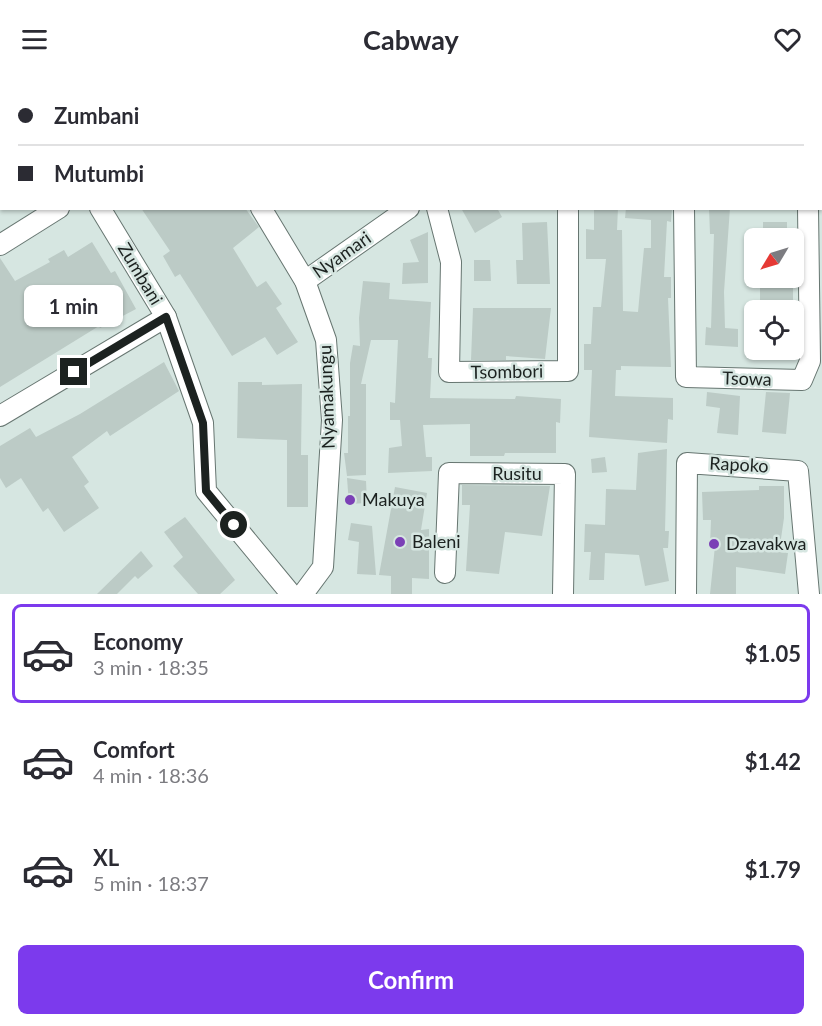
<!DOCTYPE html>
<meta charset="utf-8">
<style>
body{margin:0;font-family:Lato,sans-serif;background:#f2f2f3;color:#2b2b33;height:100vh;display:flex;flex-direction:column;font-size:22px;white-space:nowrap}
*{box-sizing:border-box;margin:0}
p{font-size:20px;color:#7c7c81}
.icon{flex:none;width:33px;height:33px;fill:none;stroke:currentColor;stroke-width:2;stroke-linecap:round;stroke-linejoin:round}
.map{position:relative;height:516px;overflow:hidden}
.sheet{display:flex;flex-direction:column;background:#fff;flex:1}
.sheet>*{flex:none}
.guide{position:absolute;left:0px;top:0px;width:822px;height:132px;box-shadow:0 2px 4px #0004;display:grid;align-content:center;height:132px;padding:0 18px;background:#fff}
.needle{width:39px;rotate:232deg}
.controls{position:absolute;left:744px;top:150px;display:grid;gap:12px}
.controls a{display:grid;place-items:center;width:60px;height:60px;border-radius:9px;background:#fff;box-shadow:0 2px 4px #0004;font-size:30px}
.end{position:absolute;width:27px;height:27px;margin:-14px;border:8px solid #1c2220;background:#fff;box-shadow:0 0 0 3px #fff}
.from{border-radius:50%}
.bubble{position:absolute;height:42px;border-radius:9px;background:#fff;box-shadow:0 2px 4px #0004;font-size:20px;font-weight:700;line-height:42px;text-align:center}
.guide b{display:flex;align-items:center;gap:21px;height:57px;font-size:22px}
.guide b+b{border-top:2px solid #e1e1e2}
.guide i{width:15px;height:15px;background:#2b2b33}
ul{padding:10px 0 0;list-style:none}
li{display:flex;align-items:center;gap:18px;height:99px;margin:0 12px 9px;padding:0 6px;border:3px solid transparent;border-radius:9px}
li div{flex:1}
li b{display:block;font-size:22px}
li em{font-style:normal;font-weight:700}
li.active{border-color:#7c3aed}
li>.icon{width:54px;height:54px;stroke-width:1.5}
.primary-button{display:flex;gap:12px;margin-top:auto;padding:12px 18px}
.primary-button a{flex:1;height:69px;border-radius:9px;background:#7c3aed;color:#fff;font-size:24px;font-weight:700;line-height:69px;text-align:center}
header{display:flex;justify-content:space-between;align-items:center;height:78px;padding:0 18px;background:#fff;font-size:27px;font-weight:700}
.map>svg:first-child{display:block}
.building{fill:#bccbc6}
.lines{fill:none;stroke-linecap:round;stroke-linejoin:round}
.minor-casing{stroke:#677671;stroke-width:22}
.minor{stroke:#fff;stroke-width:20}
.route{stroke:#1c2220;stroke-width:8}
.poi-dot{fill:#7b40b6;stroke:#d6e6e1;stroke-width:2}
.labels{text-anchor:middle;stroke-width:5;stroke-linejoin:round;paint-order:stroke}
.street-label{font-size:18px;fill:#1c2220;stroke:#d6e6e1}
.poi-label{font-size:18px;fill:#1c2220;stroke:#d6e6e1;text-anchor:start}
</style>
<header><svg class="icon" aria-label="menu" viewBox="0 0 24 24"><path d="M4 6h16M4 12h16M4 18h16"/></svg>Cabway<svg class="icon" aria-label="heart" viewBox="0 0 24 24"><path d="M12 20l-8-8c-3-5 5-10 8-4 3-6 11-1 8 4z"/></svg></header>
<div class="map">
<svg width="822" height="516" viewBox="0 0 822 516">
<rect width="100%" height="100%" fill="#d6e6e1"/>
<!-- building -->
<g class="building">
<polygon points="141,130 245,130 259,149 233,170 257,209 266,203 282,226 276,230 298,264 277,277 265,259 232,278 180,196 175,199 163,178 170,173"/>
<polygon points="461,130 497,130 502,139 475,155"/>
<polygon points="594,130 618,130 617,152 622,152 623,233 638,234 644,170 651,170 651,142 625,140 626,130 672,130 671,144 667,143 664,199 671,199 671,220 668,220 671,289 621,288 621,292 616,292 615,318 673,320 673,342 668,341 667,365 589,359 592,292 584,292 584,266 591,266 593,229 601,229 606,181 586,181 586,151 594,152"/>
<polygon points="709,130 730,130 724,214 725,250 738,251 738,269 705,267 706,249 711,250 714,156 710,156"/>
<polygon points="547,144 550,206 517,206 516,182 523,182 522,145"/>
<rect x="763" y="144" width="24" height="16"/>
<polygon points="428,154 428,205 402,206 403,185 419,184 410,162"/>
<polygon points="92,164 111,195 115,193 136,231 100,250 99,248 0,309 0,180 15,203 50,184 48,181 64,172 68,179"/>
<polygon points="474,182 490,182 491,203 474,203"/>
<polygon points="363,203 390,205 389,221 431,224 428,280 432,280 430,320 515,321 516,318 561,321 560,345 556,344 556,375 505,375 504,378 470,378 470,346 423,347 426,379 432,379 432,393 388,395 389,370 402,368 400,342 390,342 390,324 395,325 398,262 371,262 361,306 366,306 366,397 347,398 344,375 348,375 348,338 350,338 350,285 353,267 360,268 359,240"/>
<rect x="760" y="208" width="33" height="24"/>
<polygon points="473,230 551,230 545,281 506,278 506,282 471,282"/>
<polygon points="164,284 179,313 110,358 107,353 72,379 89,404 84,408 99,430 64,454 48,430 43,434 21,400 6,410 0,400 0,368 30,350 36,359 80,336"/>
<polygon points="238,304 262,304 262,307 302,306 301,377 308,377 308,429 287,429 287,362 237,360"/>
<polygon points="707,314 740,318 738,357 717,355 720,330 706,328"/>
<polygon points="766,314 790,315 786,356 762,354"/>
<polygon points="667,371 665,453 669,453 668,470 663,470 669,503 645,508 639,477 605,475 604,502 589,502 591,474 584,474 585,446 605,447 606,411 636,412 638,375"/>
<polygon points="605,379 607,394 592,395 591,381"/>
<polygon points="347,400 366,403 367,425 349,426"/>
<polygon points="462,407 550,408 542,458 505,454 499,496 466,493 470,427 462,427"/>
<polygon points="759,408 784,408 784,440 779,474 788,475 785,496 736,489 736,516 710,516 715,468 710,468 711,442 703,442 702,414 759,412"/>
<polygon points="395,409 427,415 421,452 429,451 429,501 412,500 412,516 391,516 391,498 379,497"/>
<polygon points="185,439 235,502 220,516 198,516 173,488 183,479 164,454"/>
<polygon points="351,445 372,448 376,497 357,496 359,464 348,462"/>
<polygon points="141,473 153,488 138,501 135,498 117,516 97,516"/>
</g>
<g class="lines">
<defs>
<g id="minor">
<polyline points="0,0 1,0"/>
<polyline points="23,0 24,2"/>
<polyline points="183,0 184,2"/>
<polyline points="358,0 359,2"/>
<polyline points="631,0 632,2"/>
<polyline points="772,0 773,2"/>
<polyline points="140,2 142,0"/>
<polyline points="614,2 617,0"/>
<polyline points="100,130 166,239 203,345 206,413 291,516"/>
<polyline points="261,130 305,203 326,262 332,342 323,489 303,516"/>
<polyline points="437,130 451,184 449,294 568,293 568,130"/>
<polyline points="684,130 686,299 802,302 810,283 808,130"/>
<polyline points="0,167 59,130"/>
<polyline points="305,203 409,130"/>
<polyline points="0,338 166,239"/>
<polyline points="445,495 449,395 565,396 563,516"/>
<polyline points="686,516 687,385 798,393 809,516"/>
</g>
</defs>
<!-- minor casing -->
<use href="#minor" class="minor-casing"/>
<!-- minor -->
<use href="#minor" class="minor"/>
</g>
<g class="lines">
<!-- route -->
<polyline class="route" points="74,294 166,239 203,345 206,413 234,447"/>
</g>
<!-- markers -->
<g class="poi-dot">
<circle cx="350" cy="422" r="6"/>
<circle cx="400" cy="464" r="6"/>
<circle cx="714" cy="466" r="6"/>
</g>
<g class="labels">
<!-- street labels -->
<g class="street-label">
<text transform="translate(342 177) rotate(-35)" y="6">Nyamari</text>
<text transform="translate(140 196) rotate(59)" y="6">Zumbani</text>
<text transform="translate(507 294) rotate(-1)" y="6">Tsombori</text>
<text transform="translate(747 301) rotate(2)" y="6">Tsowa</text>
<text transform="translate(327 319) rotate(-92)" y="6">Nyamakungu</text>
<text transform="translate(739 387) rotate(3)" y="6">Rapoko</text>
<text x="517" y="402">Rusitu</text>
</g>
<!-- poi labels -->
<g class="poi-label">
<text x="362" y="428">Makuya</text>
<text x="412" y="470">Baleni</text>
<text x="726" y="472">Dzavakwa</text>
</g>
</g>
</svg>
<div class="controls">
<a><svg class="needle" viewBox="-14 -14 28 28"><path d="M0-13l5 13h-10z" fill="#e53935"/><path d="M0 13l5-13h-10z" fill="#7c7c81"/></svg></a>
<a><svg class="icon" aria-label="locate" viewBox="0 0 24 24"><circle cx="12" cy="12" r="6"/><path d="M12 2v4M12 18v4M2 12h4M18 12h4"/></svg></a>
</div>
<i class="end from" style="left:234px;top:447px"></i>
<i class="end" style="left:74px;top:294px"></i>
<div class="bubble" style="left:24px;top:207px;width:99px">1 min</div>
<div class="guide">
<b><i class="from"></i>Zumbani</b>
<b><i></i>Mutumbi</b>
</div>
</div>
<section class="sheet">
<ul>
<li class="active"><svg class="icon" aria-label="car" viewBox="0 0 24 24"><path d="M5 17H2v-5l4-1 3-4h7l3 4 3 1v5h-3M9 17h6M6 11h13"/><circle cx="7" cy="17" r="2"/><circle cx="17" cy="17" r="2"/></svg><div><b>Economy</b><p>3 min · 18:35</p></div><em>$1.05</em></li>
<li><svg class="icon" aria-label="car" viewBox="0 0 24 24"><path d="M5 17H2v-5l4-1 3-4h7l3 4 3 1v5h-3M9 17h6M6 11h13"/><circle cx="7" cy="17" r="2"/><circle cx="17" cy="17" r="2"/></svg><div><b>Comfort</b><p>4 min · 18:36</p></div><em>$1.42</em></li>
<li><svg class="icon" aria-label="car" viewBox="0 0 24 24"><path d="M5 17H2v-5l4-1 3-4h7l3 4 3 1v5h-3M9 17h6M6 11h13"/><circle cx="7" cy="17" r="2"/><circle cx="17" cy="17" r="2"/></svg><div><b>XL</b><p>5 min · 18:37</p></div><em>$1.79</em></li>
</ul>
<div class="primary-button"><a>Confirm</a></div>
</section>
